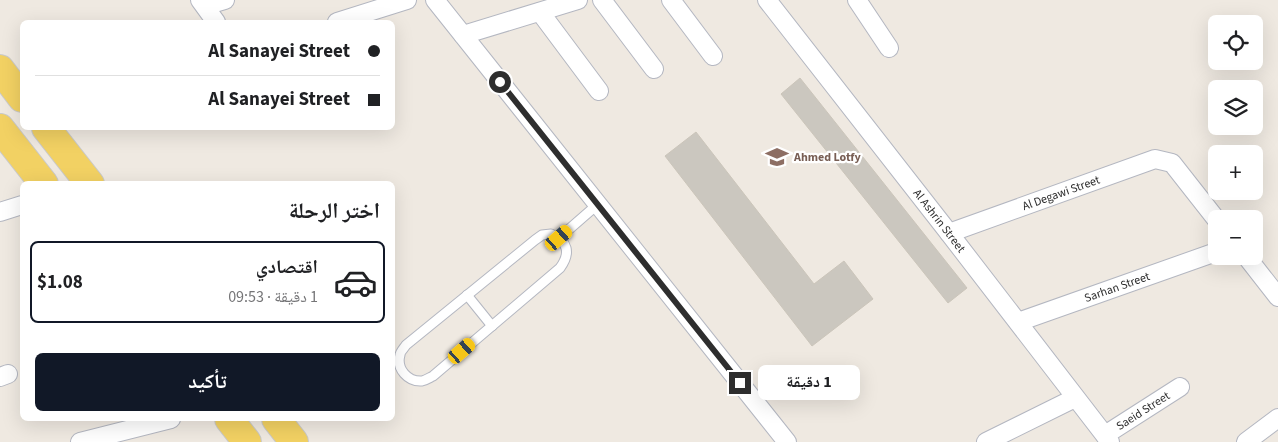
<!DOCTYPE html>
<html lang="ar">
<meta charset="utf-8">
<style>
body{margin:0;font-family:"Source Sans 3","Noto Naskh Arabic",sans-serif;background:#f6f6f6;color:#202124;direction:rtl;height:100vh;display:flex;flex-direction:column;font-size:19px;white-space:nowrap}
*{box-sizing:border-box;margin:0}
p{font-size:16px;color:#757577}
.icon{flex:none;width:28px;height:28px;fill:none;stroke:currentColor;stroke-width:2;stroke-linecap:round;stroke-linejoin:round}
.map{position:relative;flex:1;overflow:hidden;direction:ltr}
.drawer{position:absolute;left:20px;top:181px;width:375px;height:240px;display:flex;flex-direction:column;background:#fff;border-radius:8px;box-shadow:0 5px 20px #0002;direction:rtl}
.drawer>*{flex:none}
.banner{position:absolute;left:20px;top:20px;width:375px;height:110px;border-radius:8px;box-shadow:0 5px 20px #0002;direction:rtl;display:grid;align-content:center;height:110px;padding:0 15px;background:#fff}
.buttons{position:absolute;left:1208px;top:15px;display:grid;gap:10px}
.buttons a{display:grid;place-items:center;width:55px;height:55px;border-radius:8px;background:#fff;box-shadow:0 5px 20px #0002;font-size:25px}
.end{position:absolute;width:22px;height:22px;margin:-11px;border:6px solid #2e2e2e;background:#fff;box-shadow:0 0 0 2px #fff}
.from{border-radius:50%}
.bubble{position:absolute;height:35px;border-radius:8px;background:#fff;box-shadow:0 5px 20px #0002;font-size:16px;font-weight:700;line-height:35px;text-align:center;direction:rtl}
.car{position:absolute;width:15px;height:30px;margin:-15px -8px;border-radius:6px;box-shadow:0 0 4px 1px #0007;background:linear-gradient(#f5c518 24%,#345 0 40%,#f5c518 0 76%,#345 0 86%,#f5c518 0)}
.banner b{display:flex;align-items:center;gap:18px;height:48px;font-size:19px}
.banner b+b{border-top:1px solid #e0e0e0}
.banner i{width:12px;height:12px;background:#202124}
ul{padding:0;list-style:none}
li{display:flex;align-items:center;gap:15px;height:82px;margin:0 10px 8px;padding:0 5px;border:2px solid transparent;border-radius:8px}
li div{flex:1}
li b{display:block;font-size:19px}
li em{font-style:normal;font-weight:700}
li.selected{border-color:#111827}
li>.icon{width:45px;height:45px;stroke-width:1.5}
h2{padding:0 15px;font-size:22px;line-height:60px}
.action{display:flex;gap:10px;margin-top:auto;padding:10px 15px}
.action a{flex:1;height:58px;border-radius:8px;background:#111827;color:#fff;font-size:20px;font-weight:700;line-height:58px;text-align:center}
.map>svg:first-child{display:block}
.building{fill:#cbc7bf;stroke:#cbc5ba}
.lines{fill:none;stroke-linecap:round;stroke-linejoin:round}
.service-casing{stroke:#b4b7c1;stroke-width:11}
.minor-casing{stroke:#b4b7c1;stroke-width:20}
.primary-casing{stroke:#c9c9c9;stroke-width:30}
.service{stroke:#fff;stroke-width:9}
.minor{stroke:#fff;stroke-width:18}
.primary{stroke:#f2d163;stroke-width:28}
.route{stroke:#2e2e2e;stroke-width:6}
.labels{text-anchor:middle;stroke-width:4.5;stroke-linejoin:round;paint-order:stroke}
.education-label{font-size:12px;font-weight:bold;fill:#785e54;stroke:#fff;text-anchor:start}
.street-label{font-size:12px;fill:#2e2e2e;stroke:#fff}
</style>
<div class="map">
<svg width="1278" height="442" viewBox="0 0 1278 442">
<rect width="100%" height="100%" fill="#efe9e1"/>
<!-- building -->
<g class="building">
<polygon points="800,78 967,288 948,303 781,94"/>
<polygon points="696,132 814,284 844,261 873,299 812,346 665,156"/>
</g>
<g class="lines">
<defs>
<g id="service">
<path d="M551,234C568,241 571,253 560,268L433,376C429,378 426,380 422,381C408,382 396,369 400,355C400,352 404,348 406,345L535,240L542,235Z"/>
<polyline points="559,238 598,204"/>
<polyline points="467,295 492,326"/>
</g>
<g id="minor">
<polyline points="200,0 216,22"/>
<polyline points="435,0 787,442"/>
<polyline points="602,0 654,69"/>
<polyline points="671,0 713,56"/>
<path id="s1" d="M767,0L949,233L1110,442"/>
<polyline points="857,0 889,48"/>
<polyline points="205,6 225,0"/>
<polyline points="540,12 599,91"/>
<polyline points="337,22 407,0"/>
<polyline points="463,35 578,0"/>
<polyline points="0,212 22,205"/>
<path id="s2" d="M949,233L1155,159L1172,163L1216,219"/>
<polyline points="1246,256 1278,297"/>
<path id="s3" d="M1018,322L1216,252"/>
<polyline points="0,377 8,374"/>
<path id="s4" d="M1105,435L1180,387"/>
<polyline points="80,442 171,419"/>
<polyline points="986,442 1075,398"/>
<polyline points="1246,442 1278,418"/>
</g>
<g id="primary">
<polyline points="0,69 22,98"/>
<polyline points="0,128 44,184"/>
<polyline points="46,128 90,184"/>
<polyline points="229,419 247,442"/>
<polyline points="276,419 294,442"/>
</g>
</defs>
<!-- service casing -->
<use href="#service" class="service-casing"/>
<!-- minor casing -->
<use href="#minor" class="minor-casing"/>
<!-- primary casing -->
<use href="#primary" class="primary-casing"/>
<!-- service -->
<use href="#service" class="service"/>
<!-- minor -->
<use href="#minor" class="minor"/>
<!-- primary -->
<use href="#primary" class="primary"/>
</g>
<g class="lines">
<!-- route -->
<polyline class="route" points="500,82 740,383"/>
</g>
<!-- icons -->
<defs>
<symbol id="school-bare" viewBox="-9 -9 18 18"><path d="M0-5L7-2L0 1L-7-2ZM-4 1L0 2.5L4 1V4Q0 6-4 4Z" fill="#8d6e63" stroke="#fff" stroke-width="2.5" paint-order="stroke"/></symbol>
</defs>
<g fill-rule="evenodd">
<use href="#school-bare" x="761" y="141" width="32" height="32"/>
</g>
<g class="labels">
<!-- education labels -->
<g class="education-label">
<text x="794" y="161">Ahmed Lotfy</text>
</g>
<!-- street labels -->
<g class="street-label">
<text dy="4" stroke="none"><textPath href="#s2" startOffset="119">Al Degawi Street</textPath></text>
<text dy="4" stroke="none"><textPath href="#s1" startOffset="280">Al Ashrin Street</textPath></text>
<text dy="4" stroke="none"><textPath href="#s3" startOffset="105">Sarhan Street</textPath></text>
<text dy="4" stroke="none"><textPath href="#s4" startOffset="45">Saeid Street</textPath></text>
</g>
</g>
</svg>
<div class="buttons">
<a><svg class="icon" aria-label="locate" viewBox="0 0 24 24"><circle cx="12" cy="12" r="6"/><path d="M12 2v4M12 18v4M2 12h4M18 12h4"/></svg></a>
<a><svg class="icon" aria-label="layers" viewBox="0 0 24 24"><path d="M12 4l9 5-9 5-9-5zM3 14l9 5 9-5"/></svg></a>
<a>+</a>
<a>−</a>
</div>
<i class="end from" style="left:500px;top:82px"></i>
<i class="end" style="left:740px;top:383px"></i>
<div class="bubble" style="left:758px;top:365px;width:102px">1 دقيقة</div>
<i class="car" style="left:559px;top:238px;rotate:49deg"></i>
<i class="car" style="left:462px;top:351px;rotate:49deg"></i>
<div class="banner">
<b><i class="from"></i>Al Sanayei Street</b>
<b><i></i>Al Sanayei Street</b>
</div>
<section class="drawer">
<h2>اختر الرحلة</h2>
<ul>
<li class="selected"><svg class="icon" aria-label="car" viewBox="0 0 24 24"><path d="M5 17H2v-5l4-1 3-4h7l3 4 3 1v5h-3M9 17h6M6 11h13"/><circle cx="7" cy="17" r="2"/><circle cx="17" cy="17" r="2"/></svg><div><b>اقتصادي</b><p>1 دقيقة · 09:53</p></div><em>$1.08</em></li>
</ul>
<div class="action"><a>تأكيد</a></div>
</section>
</div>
